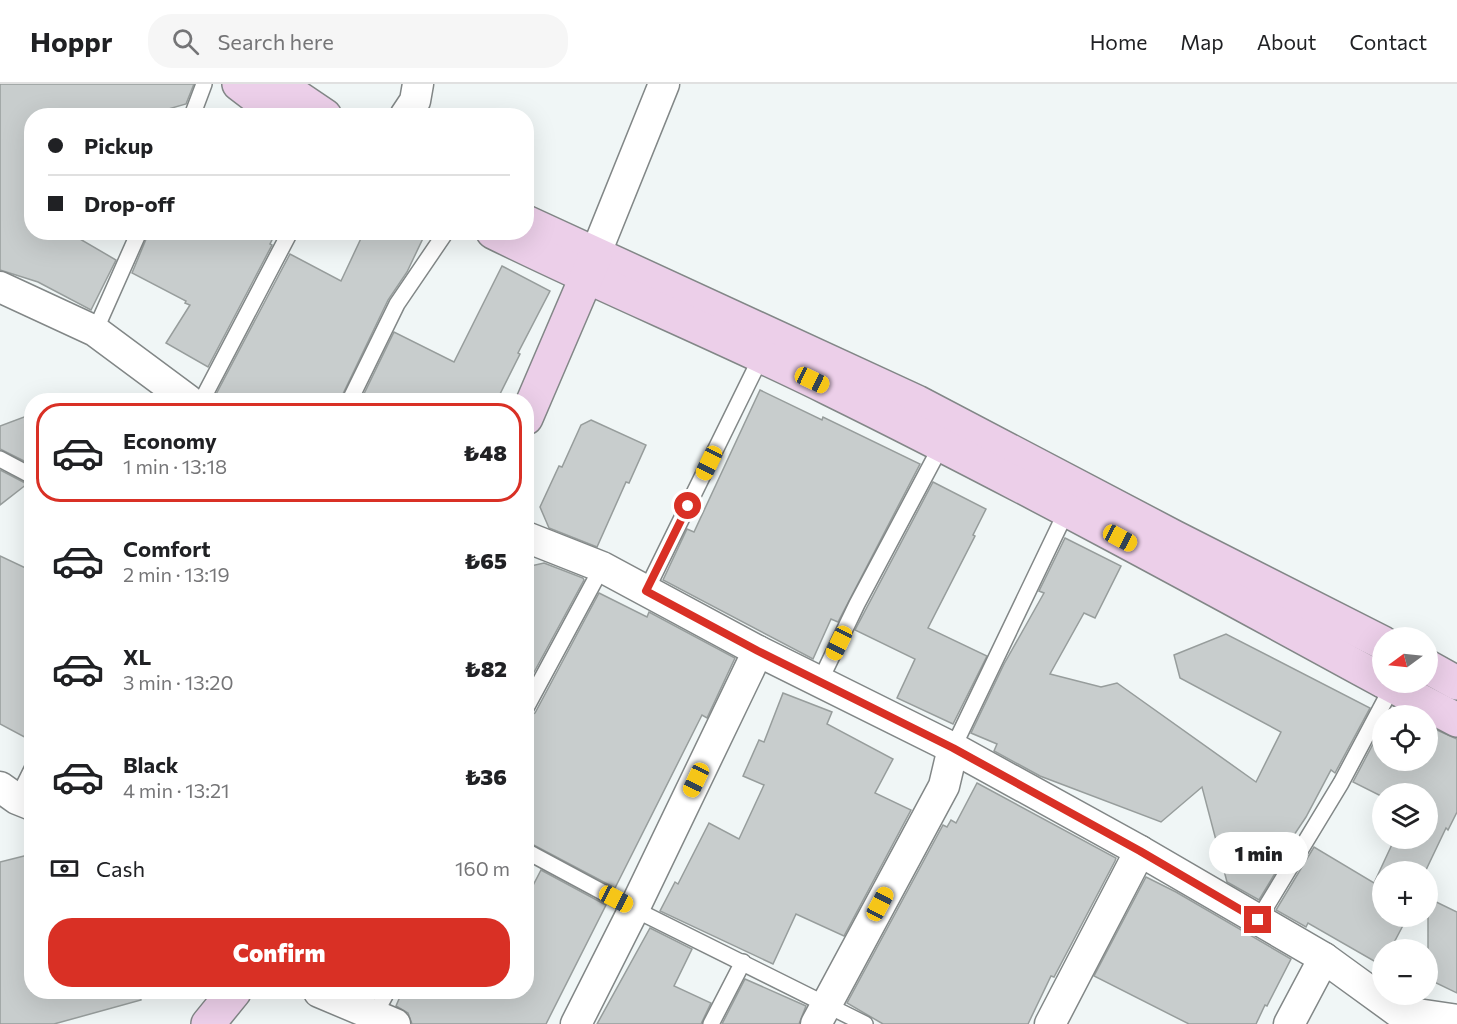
<!DOCTYPE html>
<meta charset="utf-8">
<style>
body{margin:0;font-family:Commissioner,sans-serif;background:#f6f6f6;color:#202124;height:100vh;display:flex;flex-direction:column;font-size:22px;white-space:nowrap}
*{box-sizing:border-box;margin:0}
p{font-size:20px;color:#757577}
.icon{flex:none;width:33px;height:33px;fill:none;stroke:currentColor;stroke-width:2;stroke-linecap:round;stroke-linejoin:round}
.map{position:relative;flex:1;overflow:hidden}
.drawer{position:absolute;left:24px;top:309px;width:510px;height:606px;display:flex;flex-direction:column;background:#fff;border-radius:24px;box-shadow:0 6px 24px #0002}
.drawer>*{flex:none}
.guide{position:absolute;left:24px;top:24px;width:510px;height:132px;border-radius:24px;box-shadow:0 6px 24px #0002;display:grid;align-content:center;height:132px;padding:0 24px;background:#fff}
.needle{width:39px;rotate:255deg}
.buttons{position:absolute;left:1372px;top:543px;display:grid;gap:12px}
.buttons a{display:grid;place-items:center;width:66px;height:66px;border-radius:50%;background:#fff;box-shadow:0 6px 24px #0002;font-size:30px}
.end{position:absolute;width:27px;height:27px;margin:-14px;border:8px solid #d93025;background:#fff;box-shadow:0 0 0 3px #fff}
.from{border-radius:50%}
.bubble{position:absolute;height:42px;border-radius:21px;background:#fff;box-shadow:0 6px 24px #0002;font-size:20px;font-weight:800;line-height:42px;text-align:center}
.car{position:absolute;width:18px;height:36px;margin:-18px -9px;border-radius:8px;box-shadow:0 0 4px 2px #0007;background:linear-gradient(#f5c518 24%,#345 0 40%,#f5c518 0 76%,#345 0 86%,#f5c518 0)}
.guide b{display:flex;align-items:center;gap:21px;height:57px;font-size:22px}
.guide b+b{border-top:2px solid #e0e0e0}
.guide i{width:15px;height:15px;background:#202124}
ul{padding:10px 0 0;list-style:none}
li{display:flex;align-items:center;gap:18px;height:99px;margin:0 12px 9px;padding:0 12px;border:3px solid transparent;border-radius:24px}
li div{flex:1}
li b{display:block;font-size:22px}
li em{font-style:normal;font-weight:800}
li.current{border-color:#d93025}
li>.icon{width:54px;height:54px;stroke-width:1.5}
.pay{display:flex;align-items:center;gap:15px;height:66px;padding:0 24px;font-size:22px}
.pay p{margin-inline-start:auto}
.action{display:flex;gap:12px;margin-top:auto;padding:12px 24px}
.action a{flex:1;height:69px;border-radius:24px;background:#d93025;color:#fff;font-size:24px;font-weight:800;line-height:69px;text-align:center}
header{display:flex;align-items:center;gap:36px;box-sizing:border-box;height:84px;padding:0 30px;background:#fff;border-bottom:2px solid #e0e0e0}
header strong{font-size:28px}
nav{display:flex;gap:33px;margin-inline-start:auto;font-size:21px}
.search{width:420px;height:54px;background:#f6f6f6;display:flex;align-items:center;gap:15px;box-sizing:border-box;padding:0 21px;border-radius:24px;color:#757577;font-size:22px}
.map>svg:first-child{display:block}
.building{fill:#c8cdcd;stroke:#979d9c;stroke-width:1.5}
.lines{fill:none;stroke-linecap:round;stroke-linejoin:round}
.lane-casing{stroke:#828787;stroke-width:18}
.street-casing{stroke:#828787;stroke-width:33}
.secondary-casing{stroke:#828787;stroke-width:36}
.lane{stroke:#fff;stroke-width:15}
.street{stroke:#fff;stroke-width:30}
.secondary{stroke:#eccfe9;stroke-width:33}
.route{stroke:#d93025;stroke-width:8}
</style>
<header>
<strong>Hoppr</strong>
<div class="search"><svg class="icon" aria-label="search" viewBox="0 0 24 24"><circle cx="10" cy="10" r="6"/><path d="M15 15l6 6"/></svg>Search here</div>
<nav><a>Home</a><a>Map</a><a>About</a><a>Contact</a></nav>
</header>
<div class="map">
<svg width="1457" height="940" viewBox="0 0 1457 940">
<rect width="100%" height="100%" fill="#f0f6f6"/>
<!-- building -->
<g class="building">
<polygon points="0,0 194,0 186,20 144,32 32,32 32,148 68,148 116,176 91,226 38,198 0,186"/>
<polygon points="149,148 276,148 270,160 272,161 208,283 166,259 190,221 185,219 186,217 132,189"/>
<polygon points="364,148 426,148 407,188 388,216 340,316 213,316 290,170 341,197"/>
<polygon points="502,182 550,207 518,269 520,270 497,316 361,316 394,248 454,278"/>
<polygon points="760,306 822,336 823,333 920,380 838,538 831,535 813,575 663,496 687,445 694,448"/>
<polygon points="32,330 32,381 0,365 0,342"/>
<polygon points="591,336 646,361 629,399 626,398 597,463 549,444 540,423 559,382 562,383 581,341"/>
<polygon points="0,386 27,400 0,421"/>
<polygon points="933,398 986,425 973,451 975,452 928,544 987,572 953,640 897,614 915,575 855,546"/>
<polygon points="1065,454 1121,482 1095,534 1084,529 1050,590 1101,603 1117,599 1256,698 1281,648 1180,594 1174,571 1226,550 1370,624 1335,689 1331,686 1306,733 1294,751 1297,753 1259,816 1227,798 1202,703 1161,738 1040,692 994,667 997,660 971,649 1004,580 1044,509 1039,507"/>
<polygon points="0,472 32,487 32,657 0,640"/>
<polygon points="544,479 583,494 584,496 526,603 526,483"/>
<polygon points="599,509 647,533 649,528 735,574 707,634 702,631 615,804 526,757 526,634 535,629"/>
<polygon points="783,609 832,628 827,640 893,675 875,709 911,726 844,852 796,830 773,880 660,827 675,798 678,800 709,739 739,755 764,701 743,692 759,656 764,658"/>
<polygon points="1383,641 1383,676 1428,676 1428,642 1457,655 1457,728 1448,746 1446,744 1425,788 1383,788 1383,832 1408,832 1390,866 1383,866 1383,878 1381,881 1308,839 1306,843 1276,826 1314,763 1374,799 1395,754 1428,754 1428,710 1383,710 1383,713 1353,698"/>
<polygon points="977,699 1116,774 1115,777 1054,893 1051,892 1028,940 883,940 847,919 943,741 947,743 951,736 956,739"/>
<polygon points="32,770 32,908 140,908 141,916 54,940 0,940 0,778"/>
<polygon points="541,786 606,821 546,940 412,940 408,929 396,922 402,908 526,908 526,815"/>
<polygon points="1146,793 1176,808 1291,875 1267,922 1265,921 1256,940 1189,940 1094,892"/>
<polygon points="1428,814 1457,828 1457,909 1428,895"/>
<polygon points="650,844 692,865 674,902 711,919 701,940 597,940"/>
<polygon points="745,895 806,922 799,940 722,940"/>
</g>
<g class="lines">
<defs>
<g id="lane">
<polyline points="192,32 204,0"/>
<polyline points="95,247 139,148"/>
<polyline points="202,316 290,148"/>
<polyline points="350,316 397,220 446,148"/>
<polyline points="0,375 32,392"/>
<polyline points="646,507 761,273"/>
<polyline points="820,597 857,520 941,362"/>
<polyline points="526,624 602,483"/>
<polyline points="953,664 1067,426"/>
<polyline points="17,715 32,685"/>
<polyline points="526,767 634,825 865,940"/>
<polyline points="1258,836 1341,699 1392,603"/>
<polyline points="375,930 387,908"/>
<polyline points="711,940 743,878"/>
</g>
<g id="street">
<polyline points="405,32 415,17 418,0"/>
<polyline points="595,171 664,0"/>
<polyline points="0,203 95,247 188,316"/>
<polyline points="526,453 602,483 758,567 953,664 1140,767 1324,874 1397,927 1457,936"/>
<polyline points="0,703 17,715 32,721"/>
<polyline points="319,908 395,940"/>
<polyline points="576,940 634,825 758,567"/>
<polyline points="816,940 944,702 953,664"/>
<polyline points="1050,940 1140,767"/>
<polyline points="1289,940 1324,874"/>
</g>
<g id="secondary">
<polyline points="239,0 281,32"/>
<polyline points="278,0 325,32"/>
<polyline points="526,138 917,318 1174,453 1383,559"/>
<path d="M493,148C604,203 719,250 830,305C1017,397 1200,497 1383,597"/>
<polyline points="526,334 595,173"/>
<polyline points="1428,583 1457,599"/>
<polyline points="1385,598 1457,636"/>
<polyline points="208,940 234,908"/>
</g>
</defs>
<!-- lane casing -->
<use href="#lane" class="lane-casing"/>
<!-- street casing -->
<use href="#street" class="street-casing"/>
<!-- secondary casing -->
<use href="#secondary" class="secondary-casing"/>
<!-- lane -->
<use href="#lane" class="lane"/>
<!-- street -->
<use href="#street" class="street"/>
<!-- secondary -->
<use href="#secondary" class="secondary"/>
</g>
<g class="lines">
<!-- route -->
<polyline class="route" points="688,422 646,507 758,567 953,664 1140,767 1258,836"/>
</g>
</svg>
<div class="buttons">
<a><svg class="needle" viewBox="-14 -14 28 28"><path d="M0-13l5 13h-10z" fill="#e53935"/><path d="M0 13l5-13h-10z" fill="#757577"/></svg></a>
<a><svg class="icon" aria-label="locate" viewBox="0 0 24 24"><circle cx="12" cy="12" r="6"/><path d="M12 2v4M12 18v4M2 12h4M18 12h4"/></svg></a>
<a><svg class="icon" aria-label="layers" viewBox="0 0 24 24"><path d="M12 4l9 5-9 5-9-5zM3 14l9 5 9-5"/></svg></a>
<a>+</a>
<a>−</a>
</div>
<i class="end from" style="left:688px;top:422px"></i>
<i class="end" style="left:1258px;top:836px"></i>
<div class="bubble" style="left:1209px;top:748px;width:99px">1 min</div>
<i class="car" style="left:812px;top:296px;rotate:115deg"></i>
<i class="car" style="left:709px;top:379px;rotate:206deg"></i>
<i class="car" style="left:1120px;top:454px;rotate:118deg"></i>
<i class="car" style="left:839px;top:559px;rotate:206deg"></i>
<i class="car" style="left:696px;top:696px;rotate:205deg"></i>
<i class="car" style="left:616px;top:815px;rotate:118deg"></i>
<i class="car" style="left:880px;top:820px;rotate:28deg"></i>
<div class="guide">
<b><i class="from"></i>Pickup</b>
<b><i></i>Drop-off</b>
</div>
<section class="drawer">
<ul>
<li class="current"><svg class="icon" aria-label="car" viewBox="0 0 24 24"><path d="M5 17H2v-5l4-1 3-4h7l3 4 3 1v5h-3M9 17h6M6 11h13"/><circle cx="7" cy="17" r="2"/><circle cx="17" cy="17" r="2"/></svg><div><b>Economy</b><p>1 min · 13:18</p></div><em>₺48</em></li>
<li><svg class="icon" aria-label="car" viewBox="0 0 24 24"><path d="M5 17H2v-5l4-1 3-4h7l3 4 3 1v5h-3M9 17h6M6 11h13"/><circle cx="7" cy="17" r="2"/><circle cx="17" cy="17" r="2"/></svg><div><b>Comfort</b><p>2 min · 13:19</p></div><em>₺65</em></li>
<li><svg class="icon" aria-label="car" viewBox="0 0 24 24"><path d="M5 17H2v-5l4-1 3-4h7l3 4 3 1v5h-3M9 17h6M6 11h13"/><circle cx="7" cy="17" r="2"/><circle cx="17" cy="17" r="2"/></svg><div><b>XL</b><p>3 min · 13:20</p></div><em>₺82</em></li>
<li><svg class="icon" aria-label="car" viewBox="0 0 24 24"><path d="M5 17H2v-5l4-1 3-4h7l3 4 3 1v5h-3M9 17h6M6 11h13"/><circle cx="7" cy="17" r="2"/><circle cx="17" cy="17" r="2"/></svg><div><b>Black</b><p>4 min · 13:21</p></div><em>₺36</em></li>
</ul>
<div class="pay"><svg class="icon" aria-label="cash" viewBox="0 0 24 24"><path d="M3 7h18v10H3z"/><circle cx="12" cy="12" r="2"/></svg>Cash<p>160 m</p></div>
<div class="action"><a>Confirm</a></div>
</section>
</div>
